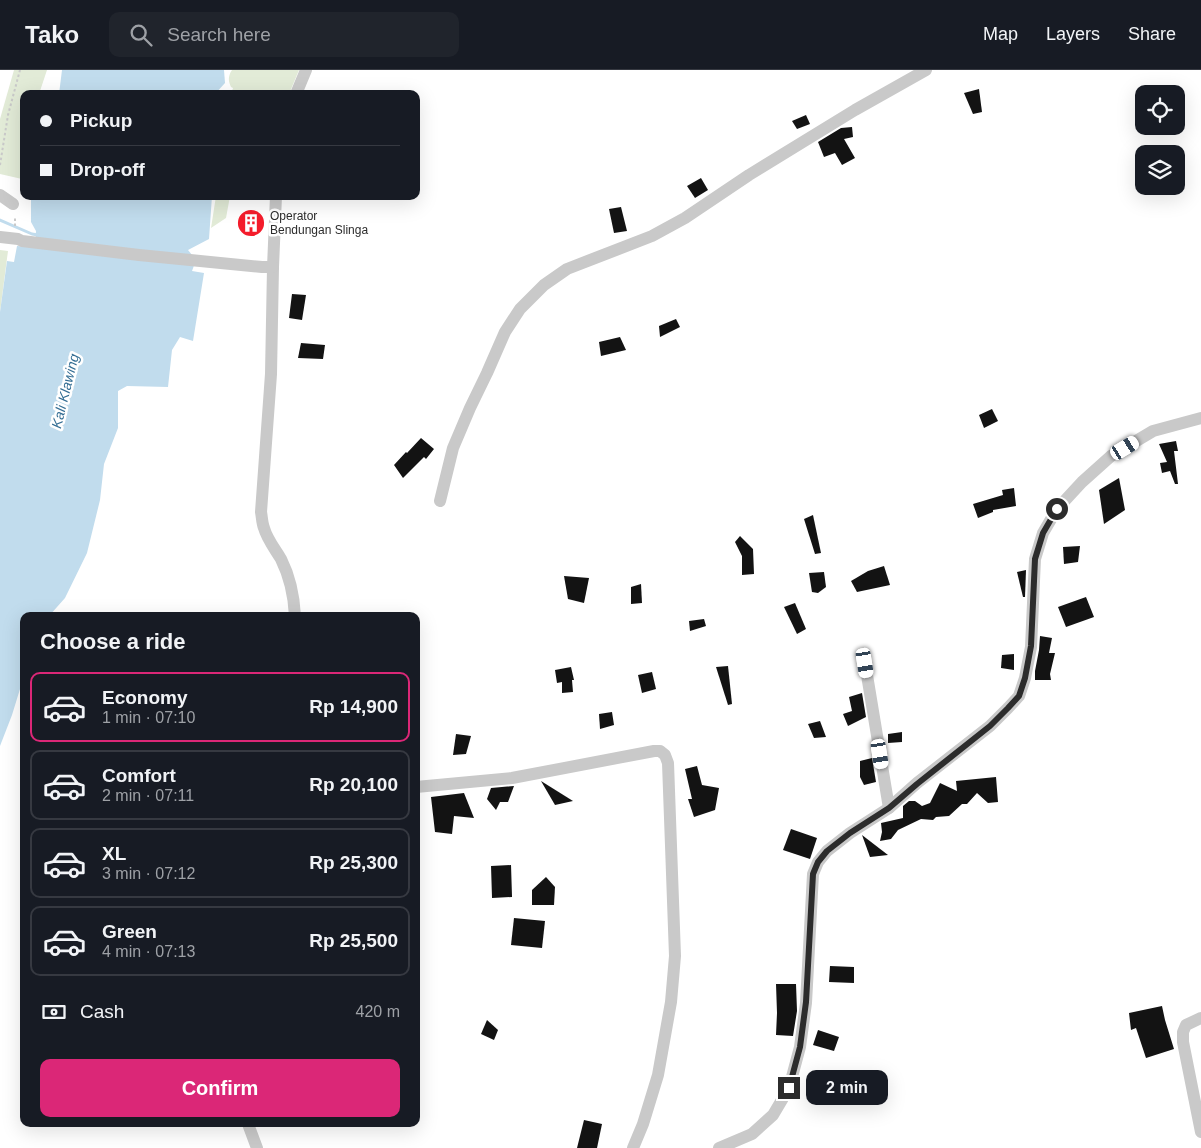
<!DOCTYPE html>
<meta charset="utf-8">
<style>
body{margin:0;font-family:Helvetica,sans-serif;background:#20242c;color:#f1f3f6;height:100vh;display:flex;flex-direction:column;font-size:19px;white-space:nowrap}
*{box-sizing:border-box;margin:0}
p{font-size:16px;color:#9ea1a6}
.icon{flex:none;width:28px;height:28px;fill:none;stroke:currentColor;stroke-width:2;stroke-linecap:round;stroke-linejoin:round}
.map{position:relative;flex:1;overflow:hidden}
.panel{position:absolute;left:20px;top:542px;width:400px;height:515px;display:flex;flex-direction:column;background:#171b24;border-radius:10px;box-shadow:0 5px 20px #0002}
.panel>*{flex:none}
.hud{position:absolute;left:20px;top:20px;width:400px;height:110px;border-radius:10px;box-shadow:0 5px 20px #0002;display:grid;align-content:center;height:110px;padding:0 20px;background:#171b24}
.tools{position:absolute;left:1135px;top:15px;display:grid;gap:10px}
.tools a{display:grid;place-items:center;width:50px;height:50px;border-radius:10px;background:#171b24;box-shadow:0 5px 20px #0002;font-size:25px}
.end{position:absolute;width:22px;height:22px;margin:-11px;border:6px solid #2c2c2c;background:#fff;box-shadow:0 0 0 2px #fff}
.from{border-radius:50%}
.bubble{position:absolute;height:35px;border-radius:10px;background:#171b24;box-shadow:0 5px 20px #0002;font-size:16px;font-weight:600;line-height:35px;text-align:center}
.car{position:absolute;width:15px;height:30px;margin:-15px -8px;border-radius:6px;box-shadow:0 0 4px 1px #0007;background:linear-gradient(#fff 24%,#345 0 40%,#fff 0 76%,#345 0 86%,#fff 0)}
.hud b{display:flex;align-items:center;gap:18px;height:48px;font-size:19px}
.hud b+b{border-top:1px solid #363941}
.hud i{width:12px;height:12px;background:#f1f3f6}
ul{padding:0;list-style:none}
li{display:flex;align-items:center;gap:15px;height:70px;margin:0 10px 8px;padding:0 10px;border:2px solid #363941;border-radius:10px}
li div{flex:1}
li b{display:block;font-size:19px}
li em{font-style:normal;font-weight:600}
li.selected{border-color:#db2777}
li>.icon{width:45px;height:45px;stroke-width:1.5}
h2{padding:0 20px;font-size:22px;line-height:60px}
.pay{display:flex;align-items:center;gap:12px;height:55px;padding:0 20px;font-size:19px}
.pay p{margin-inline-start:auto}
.button{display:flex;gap:10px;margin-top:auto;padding:10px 20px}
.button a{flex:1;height:58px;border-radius:10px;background:#db2777;color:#fff;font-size:20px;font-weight:600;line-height:58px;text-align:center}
header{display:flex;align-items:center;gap:30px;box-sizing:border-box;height:70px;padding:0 25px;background:#171b24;border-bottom:1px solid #363941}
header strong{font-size:24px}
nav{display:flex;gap:28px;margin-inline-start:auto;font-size:18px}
.search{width:350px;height:45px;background:#20242c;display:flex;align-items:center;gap:12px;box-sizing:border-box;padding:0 18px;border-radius:10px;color:#9ea1a6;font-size:19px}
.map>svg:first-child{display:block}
.green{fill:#e2ebd7}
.water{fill:#c1dced}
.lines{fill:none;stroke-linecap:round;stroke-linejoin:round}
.stream{stroke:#c1dced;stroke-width:3}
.building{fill:#131313}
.path{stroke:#c9c9c9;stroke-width:2;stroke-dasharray:2.5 2.5;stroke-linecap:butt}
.street{stroke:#c9c9c9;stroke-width:12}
.route{stroke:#2c2c2c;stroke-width:6}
.labels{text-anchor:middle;stroke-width:5;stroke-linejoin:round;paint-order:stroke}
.poi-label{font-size:12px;fill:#2c2c2c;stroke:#fff;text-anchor:start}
.water-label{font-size:14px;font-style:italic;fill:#346e94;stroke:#fff}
</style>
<header>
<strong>Tako</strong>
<div class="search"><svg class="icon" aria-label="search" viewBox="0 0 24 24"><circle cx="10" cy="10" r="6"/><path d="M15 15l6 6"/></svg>Search here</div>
<nav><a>Map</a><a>Layers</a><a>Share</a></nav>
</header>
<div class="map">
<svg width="1201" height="1078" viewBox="0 0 1201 1078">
<rect width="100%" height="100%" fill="#fff"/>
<!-- green -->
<g class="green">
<polygon points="14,0 47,0 39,24 24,24 24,102 22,109 0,104 0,49"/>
<path d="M232,0H299L289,24H227L230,21H232L233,18L231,17C228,11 228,6 232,0Z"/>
<polygon points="216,126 230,126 226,148 211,158"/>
<polygon points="0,180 8,181 0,242"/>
</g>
<!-- water -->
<g class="water">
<polygon points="62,0 224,0 225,13 215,24 59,24"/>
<polygon points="29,126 212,126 209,169 188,180 196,190 192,201 204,203 193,271 180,267 172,280 168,317 127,316 118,321 118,358 104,394 100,430 87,483 65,528 49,546 24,546 24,606 12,645 0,676 0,242 7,191 14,192 17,176 35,177 36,161 31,152 31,128"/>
</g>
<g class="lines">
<!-- stream -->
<polyline class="stream" points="0,150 32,164 38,165"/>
</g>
<!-- building -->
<g class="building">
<polygon points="979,19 982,42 973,44 964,23"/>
<polygon points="806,45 810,54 797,59 792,51"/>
<polygon points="852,57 853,67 844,69 855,88 842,95 835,83 824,87 818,72 841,58"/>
<polygon points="701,108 708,120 695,128 687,116"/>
<polygon points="621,137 627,161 614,163 609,139"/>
<polygon points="245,146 260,147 256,163 242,160"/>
<polygon points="292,224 306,225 302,250 289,248"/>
<polygon points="676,249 680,257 660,267 659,256"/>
<polygon points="620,267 626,280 601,286 599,272"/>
<polygon points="301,273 325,275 323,289 298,288"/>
<polygon points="992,339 998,351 984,358 979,345"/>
<polygon points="421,368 434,379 426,389 424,387 403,408 394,395 406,382 407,383"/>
<polygon points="1176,371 1178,381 1174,381 1178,414 1175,414 1170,401 1162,403 1160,393 1167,392 1159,374"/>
<polygon points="1119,408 1125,440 1104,454 1099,420"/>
<polygon points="1014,418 1016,436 993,440 993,442 978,448 973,434 1003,425 1002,420"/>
<polygon points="813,445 821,483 815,484 804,449"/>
<polygon points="740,466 753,479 754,504 742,505 742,486 735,472"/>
<polygon points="1080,476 1078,492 1064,494 1063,477"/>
<polygon points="884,496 890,515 857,522 851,511 868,501"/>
<polygon points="1026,500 1025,527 1023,527 1017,502"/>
<polygon points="824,502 826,517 818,523 812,522 809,503"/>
<polygon points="564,506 589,508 584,533 568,529"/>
<polygon points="641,514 642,533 631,534 631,517"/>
<polygon points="1086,527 1094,547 1066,557 1058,537"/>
<polygon points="795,533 806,559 797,564 784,537"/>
<polygon points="704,549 706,556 690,561 689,551"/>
<polygon points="1040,566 1052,568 1049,583 1055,583 1050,604 1051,610 1035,610 1035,601 1039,580"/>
<polygon points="1014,584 1014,600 1001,598 1002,585"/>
<polygon points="728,596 732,634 728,635 716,597"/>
<polygon points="571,597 574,610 572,610 573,622 562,623 562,612 557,613 555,600"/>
<polygon points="652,602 656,619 642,623 638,605"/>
<polygon points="862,623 866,647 848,656 843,644 852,641 849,627"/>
<polygon points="612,642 614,655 600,659 599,644"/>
<polygon points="820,651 826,667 814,668 808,654"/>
<polygon points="902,662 902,672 888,673 888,664"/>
<polygon points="456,664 471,666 466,684 453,685"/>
<polygon points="872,688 876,712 864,715 860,707 860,691"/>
<polygon points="697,696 702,715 719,718 715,740 694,747 688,729 692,729 685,699"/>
<polygon points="996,707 998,732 988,733 977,723 967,734 962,734 949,746 936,747 933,750 921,749 898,760 891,769 880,771 882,762 881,753 903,748 903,736 909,731 915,731 922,736 930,733 940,713 957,721 956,711"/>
<polygon points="541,711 573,731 555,735"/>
<polygon points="514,716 508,732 500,732 496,740 487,729 491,718"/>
<polygon points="464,723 474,748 454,746 452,764 435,762 431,727"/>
<polygon points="791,759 817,768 810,789 783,780"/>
<polygon points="862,765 888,785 870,787"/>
<polygon points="511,795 512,827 492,828 491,796"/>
<polygon points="546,807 555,817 554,835 532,835 532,820"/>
<polygon points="514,848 545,851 542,878 511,875"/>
<polygon points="830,896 854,897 854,913 829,912"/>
<polygon points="776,914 796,914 797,941 793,966 776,965 777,943"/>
<polygon points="1162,936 1165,950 1174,979 1146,988 1136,958 1131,960 1129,943"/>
<polygon points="487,950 498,960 494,970 481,964"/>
<polygon points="818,960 839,967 834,981 813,975"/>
<polygon points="584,1050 602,1054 597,1078 577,1078"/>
</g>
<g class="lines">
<!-- path -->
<g class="path">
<polyline points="0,95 8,45 20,0"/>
<polyline points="15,156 15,146"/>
</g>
<!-- street -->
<g class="street">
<polyline points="296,24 306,0"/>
<polyline points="0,125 13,134"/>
<path d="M276,126L273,197L271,304L261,442C262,447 262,453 264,458C267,469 275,479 281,489C290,507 294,526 295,546"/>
<polyline points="0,167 18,169 22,171 139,185 262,197 273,197"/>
<polyline points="440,431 453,378 470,338 487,303 505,262 520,239 544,215 567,199 652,166 685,148 749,105 855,40 926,0"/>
<polyline points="865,593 889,738"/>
<polyline points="416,717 512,708 654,681 660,681 665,685 668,693 675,886 671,932 658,1005 643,1054 633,1078"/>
<polyline points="1201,948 1186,955 1183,962 1183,972 1201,1062"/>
<polyline points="248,1054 257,1078"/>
<polyline points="719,1078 752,1064 773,1045 789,1018 800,977 806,933 813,804 818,792 827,781 850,763 889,738 917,713 990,656 1008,638 1019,626 1025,608 1031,577 1035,489 1043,463 1057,439 1082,412 1111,386 1153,361 1201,348"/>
</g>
</g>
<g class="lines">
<!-- route -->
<polyline class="route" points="789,1018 800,977 806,932 813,804 818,792 827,781 850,763 889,738 917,714 990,656 1008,638 1019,626 1025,608 1031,576 1035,489 1043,463 1057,439"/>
</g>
<!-- icons -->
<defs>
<symbol id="building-disc" viewBox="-11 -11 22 22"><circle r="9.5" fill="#f41c2b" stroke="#fff"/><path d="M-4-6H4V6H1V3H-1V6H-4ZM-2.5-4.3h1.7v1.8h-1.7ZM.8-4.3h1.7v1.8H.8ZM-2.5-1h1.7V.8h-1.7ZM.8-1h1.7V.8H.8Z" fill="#fff"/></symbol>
</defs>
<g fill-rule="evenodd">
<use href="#building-disc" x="235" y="137" width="32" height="32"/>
</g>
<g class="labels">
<!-- poi labels -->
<g class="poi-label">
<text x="270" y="150">Operator<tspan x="270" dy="14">Bendungan Slinga</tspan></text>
</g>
<!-- water labels -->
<g class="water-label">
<text transform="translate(65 321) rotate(-76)" y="5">Kali Klawing</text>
</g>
</g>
</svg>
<div class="tools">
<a><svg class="icon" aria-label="locate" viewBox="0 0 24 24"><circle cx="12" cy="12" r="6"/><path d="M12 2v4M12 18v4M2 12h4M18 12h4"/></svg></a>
<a><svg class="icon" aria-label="layers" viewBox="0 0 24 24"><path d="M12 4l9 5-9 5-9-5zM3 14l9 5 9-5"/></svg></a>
</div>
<i class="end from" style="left:1057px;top:439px"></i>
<i class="end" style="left:789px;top:1018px"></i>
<div class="bubble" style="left:806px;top:1000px;width:82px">2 min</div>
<i class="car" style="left:1125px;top:378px;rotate:59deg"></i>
<i class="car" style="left:865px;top:593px;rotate:171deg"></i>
<i class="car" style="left:880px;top:684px;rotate:171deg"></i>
<div class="hud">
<b><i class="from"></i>Pickup</b>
<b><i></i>Drop-off</b>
</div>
<section class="panel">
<h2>Choose a ride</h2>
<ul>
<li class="selected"><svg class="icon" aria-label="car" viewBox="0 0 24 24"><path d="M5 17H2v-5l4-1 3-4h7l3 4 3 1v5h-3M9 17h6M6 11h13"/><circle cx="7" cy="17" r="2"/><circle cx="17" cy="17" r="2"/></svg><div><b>Economy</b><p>1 min · 07:10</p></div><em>Rp 14,900</em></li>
<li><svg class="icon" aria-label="car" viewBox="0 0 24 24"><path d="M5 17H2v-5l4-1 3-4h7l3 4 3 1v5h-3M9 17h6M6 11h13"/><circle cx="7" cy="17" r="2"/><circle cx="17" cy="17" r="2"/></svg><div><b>Comfort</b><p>2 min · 07:11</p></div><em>Rp 20,100</em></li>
<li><svg class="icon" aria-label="car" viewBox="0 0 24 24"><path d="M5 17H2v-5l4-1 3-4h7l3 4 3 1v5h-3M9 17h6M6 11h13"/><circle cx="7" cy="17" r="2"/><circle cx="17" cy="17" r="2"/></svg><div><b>XL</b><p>3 min · 07:12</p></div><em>Rp 25,300</em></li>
<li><svg class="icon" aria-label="car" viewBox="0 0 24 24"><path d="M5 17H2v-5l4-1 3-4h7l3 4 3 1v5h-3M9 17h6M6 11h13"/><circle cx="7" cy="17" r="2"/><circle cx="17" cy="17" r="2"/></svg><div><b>Green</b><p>4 min · 07:13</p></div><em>Rp 25,500</em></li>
</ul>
<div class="pay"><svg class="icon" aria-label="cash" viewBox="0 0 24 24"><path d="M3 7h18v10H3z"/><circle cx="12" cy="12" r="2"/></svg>Cash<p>420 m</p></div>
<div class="button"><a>Confirm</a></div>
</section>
</div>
